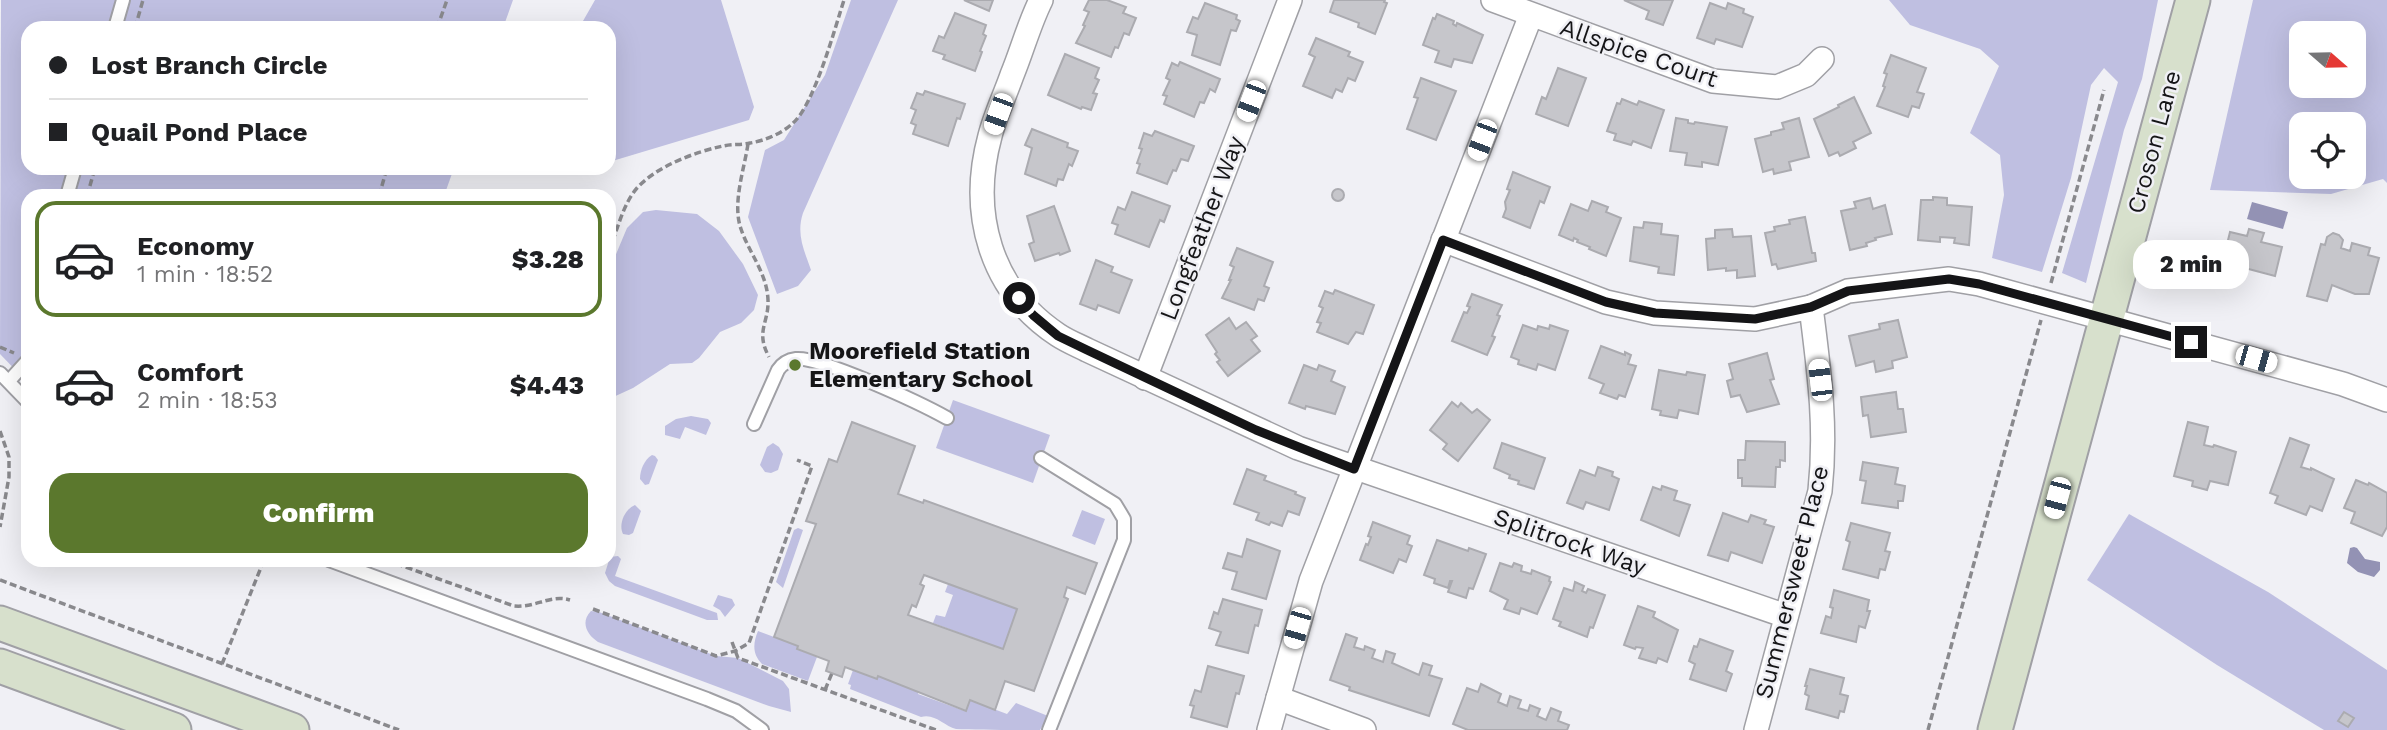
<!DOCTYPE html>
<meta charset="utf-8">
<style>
body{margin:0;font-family:"Work Sans",sans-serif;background:#f6f6f6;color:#202124;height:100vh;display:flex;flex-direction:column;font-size:26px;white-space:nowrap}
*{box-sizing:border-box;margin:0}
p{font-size:23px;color:#757577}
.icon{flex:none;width:38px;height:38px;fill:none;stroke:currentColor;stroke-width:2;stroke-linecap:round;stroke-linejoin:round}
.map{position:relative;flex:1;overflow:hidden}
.side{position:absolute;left:21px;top:189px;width:595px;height:378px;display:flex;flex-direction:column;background:#fff;border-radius:21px;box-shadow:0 7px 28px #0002}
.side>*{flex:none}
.banner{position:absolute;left:21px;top:21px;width:595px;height:154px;border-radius:21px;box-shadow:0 7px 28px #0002;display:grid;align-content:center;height:154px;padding:0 28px;background:#fff}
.needle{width:46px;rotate:110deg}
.tools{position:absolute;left:2289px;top:21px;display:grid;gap:14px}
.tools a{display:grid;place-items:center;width:77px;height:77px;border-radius:14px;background:#fff;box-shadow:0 7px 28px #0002;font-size:35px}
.end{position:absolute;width:32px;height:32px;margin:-16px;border:9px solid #151517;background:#fff;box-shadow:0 0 0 4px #fff}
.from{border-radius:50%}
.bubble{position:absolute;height:49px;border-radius:21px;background:#fff;box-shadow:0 7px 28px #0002;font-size:23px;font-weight:800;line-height:49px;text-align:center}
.car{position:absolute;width:21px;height:42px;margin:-21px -10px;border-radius:9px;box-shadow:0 0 5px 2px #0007;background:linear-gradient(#fff 24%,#345 0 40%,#fff 0 76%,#345 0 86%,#fff 0)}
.banner b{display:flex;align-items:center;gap:24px;height:66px;font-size:26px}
.banner b+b{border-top:2px solid #e0e0e0}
.banner i{width:18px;height:18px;background:#202124}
ul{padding:12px 0 0;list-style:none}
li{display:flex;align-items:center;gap:21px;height:116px;margin:0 14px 10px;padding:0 14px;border:4px solid transparent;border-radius:21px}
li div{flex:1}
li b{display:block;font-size:26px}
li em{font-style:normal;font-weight:800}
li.on{border-color:#5b782d}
li>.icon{width:63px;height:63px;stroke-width:1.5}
.cta{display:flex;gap:14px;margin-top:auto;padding:14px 28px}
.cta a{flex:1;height:80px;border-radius:21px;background:#5b782d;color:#fff;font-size:28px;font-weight:800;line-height:80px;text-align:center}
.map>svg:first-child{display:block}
.green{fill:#bfbfe1;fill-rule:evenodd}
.water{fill:#9392b4}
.building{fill:#c6c6cb;stroke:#ababb0;stroke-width:2;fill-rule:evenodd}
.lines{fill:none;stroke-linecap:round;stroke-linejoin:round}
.service-casing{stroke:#a0a0a5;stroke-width:16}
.minor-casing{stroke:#a0a0a5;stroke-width:26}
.secondary-casing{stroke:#a0a0a5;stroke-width:37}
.path{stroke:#89898d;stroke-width:3.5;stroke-dasharray:7 3.5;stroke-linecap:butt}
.service{stroke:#fff;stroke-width:12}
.minor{stroke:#fff;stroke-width:23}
.secondary{stroke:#d7e0cc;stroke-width:33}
.route{stroke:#151517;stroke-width:9}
.poi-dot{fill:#5b782d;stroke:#f0f0f5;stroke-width:2.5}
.labels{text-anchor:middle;stroke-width:5;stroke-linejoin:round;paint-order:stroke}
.street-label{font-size:24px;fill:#151517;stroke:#f0f0f5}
.poi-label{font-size:24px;font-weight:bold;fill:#151517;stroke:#f0f0f5;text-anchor:start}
</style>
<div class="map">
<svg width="2387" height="730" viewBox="0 0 2387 730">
<rect width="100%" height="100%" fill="#f0f0f5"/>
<!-- green -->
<g class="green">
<polygon points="1,0 513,0 503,28 28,28 28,168 454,168 444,196 28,196 28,383 0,354"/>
<polygon points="595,0 721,0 754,107 749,120 609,162 609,28 579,28"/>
<path d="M851,0H898L803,213C796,234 804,250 811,270L798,286L777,294L748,217L765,150L784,140L825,75Z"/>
<polygon points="1889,0 2158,0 2142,79 2124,130 2086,283 2062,273 2118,82 2104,68 2091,85 2071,178 2042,272 1992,258 2004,195 2000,155 1970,133 1999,66 1980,49 1910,25"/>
<path d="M2253,0H2387V183L2383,179L2331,194L2210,190ZM2301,33H2354V86H2301ZM2301,124H2354V177H2301Z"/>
<polygon points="656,210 697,214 719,231 743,264 758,295 754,310 741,323 720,332 699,358 692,363 670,364 633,388 609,399 609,271 627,228 643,212"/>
<polygon points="953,400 1050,435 1033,483 936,448"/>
<polygon points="691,416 708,419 711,423 706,435 685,427 680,439 665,435 665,426 676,419"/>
<polygon points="773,443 779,447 783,454 778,470 771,473 765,472 760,465 767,447"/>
<path d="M652,455L655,456L658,460L649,484L645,485L640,479C640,470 644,460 652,455Z"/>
<path d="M635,505L641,511L633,533L629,535L623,534C618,524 625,509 635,505Z"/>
<polygon points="1082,510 1105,519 1095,545 1072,536"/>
<polygon points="2129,514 2268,592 2387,670 2387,730 2324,730 2217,665 2087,580"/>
<polygon points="798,528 803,530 783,588 776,582 794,530"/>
<polygon points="618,556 621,559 615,576 717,613 718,620 707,620 615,586 609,581 605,573 610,557"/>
<polygon points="948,584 1017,609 1003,649 933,623 936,615 945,617 953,595 945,592"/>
<polygon points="718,595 732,599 735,605 725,617 720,610 713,606"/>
<path d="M591,611L599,612L716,656L738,658L783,681L789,689L791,712L769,706L598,642C587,635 580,622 591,611Z"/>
<path d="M758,631L798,646L797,649L817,657L808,681L762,664C752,654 753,643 758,631Z"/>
<path d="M853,670L877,679L878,676L919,690L918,694L965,711L970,700L1007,714L1016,703L1048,716L1040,730C1019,730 975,730 956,729C944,726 935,713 921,717L850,689L851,685L848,684Z"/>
</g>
<!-- water -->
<g class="water">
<polygon points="2252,202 2288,212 2283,229 2247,219"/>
<polygon points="2354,547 2357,548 2365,559 2380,562 2380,570 2374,577 2358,572 2347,563 2350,548"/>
</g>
<!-- building -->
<g class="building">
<polygon points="964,0 993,0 989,11"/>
<polygon points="1089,0 1107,0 1126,7 1123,13 1136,18 1129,35 1124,33 1118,48 1115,47 1111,57 1076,43 1085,26 1083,25 1089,12 1084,10"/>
<polygon points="1334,0 1385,0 1384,2 1387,3 1375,34 1358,27 1359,23 1330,12"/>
<polygon points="1624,0 1673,0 1663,25 1646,19 1649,11"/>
<polygon points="1205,3 1237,15 1236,19 1240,21 1236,31 1231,30 1220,65 1192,55 1197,35 1187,32 1193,17 1198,19"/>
<polygon points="1710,3 1726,9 1728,3 1744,9 1743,13 1753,17 1742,47 1716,39 1714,44 1697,38"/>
<polygon points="955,13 986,25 983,34 986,36 980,51 982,52 975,71 943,59 945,55 933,51 939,36 944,38"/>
<polygon points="1437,14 1454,21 1453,24 1456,26 1457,23 1483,35 1472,63 1454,59 1451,67 1435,62 1439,51 1423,45 1433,18 1435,19"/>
<polygon points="1316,38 1350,52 1348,56 1363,62 1355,81 1348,78 1342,92 1336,89 1332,98 1303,86 1315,57 1309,54"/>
<polygon points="1065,54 1099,68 1095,78 1099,80 1093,93 1097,94 1091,110 1082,107 1081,109 1048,95"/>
<polygon points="1891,55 1926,68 1917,92 1924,94 1919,108 1912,106 1908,117 1877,106 1885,87 1883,86 1887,74 1884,73"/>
<polygon points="1180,62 1220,79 1215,92 1210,89 1204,103 1200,102 1194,117 1164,104 1167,96 1163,95 1170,80 1166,78 1172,63 1178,66"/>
<polygon points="1558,68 1586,78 1568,126 1536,114 1542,97 1546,99"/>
<polygon points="1421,78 1456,91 1436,140 1407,129 1418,98 1414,97"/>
<polygon points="925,91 965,104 960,119 957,118 948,146 913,134 916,125 911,123 916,110 911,108 917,93 923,95"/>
<polygon points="1854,97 1871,133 1853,142 1856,148 1840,156 1838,152 1829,156 1814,119 1839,107 1838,105"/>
<polygon points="1622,99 1637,105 1639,101 1664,110 1651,148 1633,141 1631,145 1614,140 1616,134 1607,131 1617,103 1620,104"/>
<polygon points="1676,118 1688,120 1688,123 1694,124 1695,122 1727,127 1718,165 1702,162 1702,167 1685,165 1687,153 1670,151"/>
<polygon points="1799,118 1809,157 1789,162 1791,170 1774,174 1773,169 1763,172 1755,139 1771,135 1771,132 1784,129 1782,123"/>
<polygon points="1032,129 1068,143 1067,147 1078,151 1072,166 1069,164 1063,180 1058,179 1056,186 1025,174 1032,148 1025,145"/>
<polygon points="1155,131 1194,146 1188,161 1181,159 1176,171 1173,170 1167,184 1137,173 1140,164 1137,163 1142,149 1139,148 1144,133 1152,136"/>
<polygon points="1513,172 1550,187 1544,203 1540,201 1530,228 1503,217 1506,209 1505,202 1510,190 1507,189"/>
<circle cx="1338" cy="195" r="6"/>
<polygon points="1132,192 1170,206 1164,222 1160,220 1149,247 1115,234 1118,225 1112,223 1118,207 1125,210"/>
<polygon points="1933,197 1947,198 1947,205 1972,207 1969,245 1954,243 1955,238 1940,237 1940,242 1918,240 1921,200 1933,200"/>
<polygon points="1870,198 1873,209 1885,205 1892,234 1875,238 1876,240 1866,243 1867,246 1850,250 1841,211 1856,208 1854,202"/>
<polygon points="1592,201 1608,207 1606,212 1621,218 1606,256 1589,249 1590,247 1577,242 1578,240 1574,238 1573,241 1559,235 1571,204 1588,211"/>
<polygon points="1054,206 1070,251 1060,255 1059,253 1035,261 1029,244 1034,242 1027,216"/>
<polygon points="1805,217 1812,253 1815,253 1816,261 1778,269 1776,264 1772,265 1765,233 1775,231 1774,227 1790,224 1789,220"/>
<polygon points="1644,222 1662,224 1661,234 1678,236 1674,275 1658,273 1659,267 1630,261 1634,227 1643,228"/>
<polygon points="1732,229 1733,237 1751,236 1755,276 1737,278 1737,270 1726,271 1726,268 1708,270 1706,239 1715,238 1715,230"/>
<polygon points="2249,229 2264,233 2261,242 2282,247 2275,276 2241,267 2238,277 2220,273 2230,232 2247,236"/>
<polygon points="2333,233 2339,235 2343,240 2341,248 2350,251 2352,243 2370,248 2368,255 2379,258 2369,294 2355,294 2332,285 2327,301 2307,296 2321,244 2325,245 2327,237"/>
<polygon points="1237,248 1273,262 1264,286 1269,288 1264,301 1258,299 1254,310 1222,298 1231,280 1229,280 1234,267 1230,265"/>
<polygon points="1096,260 1113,267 1111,272 1132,280 1119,313 1098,305 1096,310 1080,304"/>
<polygon points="1335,290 1374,305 1363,334 1356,332 1348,344 1317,332 1321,323 1317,322 1323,308 1319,306 1325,291 1333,294"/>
<polygon points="1472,294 1502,305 1497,315 1500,316 1492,336 1495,337 1487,355 1452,341 1464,312 1467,313 1470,307 1467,306"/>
<polygon points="1229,318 1236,329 1246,322 1257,336 1251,340 1260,351 1228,376 1217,362 1220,360 1215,354 1217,352 1206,335"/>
<polygon points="1898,320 1907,357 1892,361 1893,368 1876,372 1874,361 1856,366 1849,336 1880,329 1879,324"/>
<polygon points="1523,325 1537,330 1538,326 1549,329 1550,325 1568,331 1555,370 1538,364 1536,370 1518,364 1519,360 1511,357"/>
<polygon points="1601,346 1625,355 1625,352 1631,355 1628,364 1636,366 1625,397 1619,395 1617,399 1600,393 1604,384 1589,378"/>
<polygon points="1767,353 1774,379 1770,380 1779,404 1747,412 1740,395 1731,397 1727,381 1733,379 1729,364"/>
<polygon points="1304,365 1317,370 1319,365 1335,371 1331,381 1345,387 1335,414 1306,406 1305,409 1289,403"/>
<polygon points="1659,370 1686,375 1687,372 1705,375 1698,414 1679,410 1677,418 1660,415 1661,411 1652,409"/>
<polygon points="1896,392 1898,409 1903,409 1906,432 1871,437 1868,415 1863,416 1861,397"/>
<polygon points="1452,402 1458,407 1461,403 1472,413 1477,409 1490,420 1458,461 1443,449 1447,444 1430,430"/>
<path d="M852,422L915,446L898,494L923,503L924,500L1097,563L1085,594L1067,587L1064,597L1068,599L1034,691L1005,681L995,710L970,700L966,711L878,676L877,679L845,667L842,677L826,671L829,661L797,649L798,646L774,637L816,524L806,521L829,459L837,462ZM924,575L1017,609L1003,649L908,615L912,605L916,607L924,586L920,584Z"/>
<polygon points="2188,422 2208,427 2204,445 2213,447 2214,445 2236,452 2228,485 2210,481 2207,490 2192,486 2193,481 2174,476"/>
<polygon points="2290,438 2309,445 2301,467 2311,470 2311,468 2334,479 2322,511 2310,506 2306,515 2275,503 2278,496 2270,493"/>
<polygon points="1746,441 1785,442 1785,461 1780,460 1780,467 1776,467 1775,487 1742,486 1742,478 1738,478 1738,460 1745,460"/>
<polygon points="1502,443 1545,458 1534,489 1518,484 1519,481 1509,478 1510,475 1494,468"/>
<polygon points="1863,462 1898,468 1895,484 1905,486 1903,501 1898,501 1898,508 1862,503 1866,481 1860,480"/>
<polygon points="1598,467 1613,472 1612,476 1619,479 1609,510 1586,502 1583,509 1567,503 1580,470 1595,476"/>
<polygon points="1247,469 1266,476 1264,480 1296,492 1295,494 1305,498 1299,515 1288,511 1282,526 1271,522 1269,525 1256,520 1259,513 1234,504"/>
<polygon points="2356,480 2368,485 2369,483 2387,493 2387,527 2382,536 2351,523 2355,512 2344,508"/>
<polygon points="1662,486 1677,491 1674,500 1690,505 1679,536 1641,520 1653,487 1661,490"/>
<polygon points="1723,513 1748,522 1751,515 1766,520 1764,524 1774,527 1762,563 1731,552 1728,561 1708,555"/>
<polygon points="1373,522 1410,536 1407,544 1412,546 1406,562 1399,559 1393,573 1360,560 1366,544 1368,545 1371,537 1368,536"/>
<polygon points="1851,523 1890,533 1885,551 1890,552 1885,570 1880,569 1878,578 1843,569 1850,542 1846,540"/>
<polygon points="1247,539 1280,551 1266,599 1232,589 1237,572 1223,568 1228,553 1242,557"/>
<polygon points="1437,540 1468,551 1469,548 1486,554 1473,589 1469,588 1466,598 1448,592 1452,581 1450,581 1448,588 1434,583 1435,579 1424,575"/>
<polygon points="1500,563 1512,567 1514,563 1522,566 1521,571 1531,574 1532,570 1550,577 1549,581 1551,582 1537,614 1521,608 1519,614 1504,609 1508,600 1490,591"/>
<polygon points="1575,582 1584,586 1582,591 1586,593 1588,589 1605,595 1593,628 1590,627 1587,637 1559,626 1561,622 1553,619 1564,588 1573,591"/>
<polygon points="1834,590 1869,600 1867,611 1870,611 1865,628 1859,626 1856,642 1821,633 1826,616 1831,618 1833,608 1830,607"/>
<polygon points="1223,599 1262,610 1258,626 1255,625 1248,653 1216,645 1221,632 1209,628 1214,612 1218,614"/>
<polygon points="1638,606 1655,612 1653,617 1678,630 1667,662 1658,658 1656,663 1639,658 1643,648 1636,647 1635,649 1624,645"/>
<polygon points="1346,634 1357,638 1354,647 1364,650 1365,646 1375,650 1372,658 1383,662 1386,651 1395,654 1392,663 1419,675 1423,663 1432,666 1429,675 1442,679 1429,716 1349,690 1350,687 1330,680"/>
<polygon points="1700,639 1733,651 1726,671 1732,674 1726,691 1690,679 1695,664 1689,661 1694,646 1697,647"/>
<polygon points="1208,666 1244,676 1239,694 1236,693 1227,727 1191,717 1194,706 1190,705 1195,690 1201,692"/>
<polygon points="1810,669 1844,678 1840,694 1848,696 1844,712 1840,711 1838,718 1806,709 1809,696 1805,694 1807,686 1805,686"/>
<polygon points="1481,684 1501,694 1498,702 1507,706 1510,696 1521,700 1518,708 1528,711 1530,705 1540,709 1537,716 1546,720 1551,708 1561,712 1558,721 1569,725 1567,730 1468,730 1453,724 1467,688 1478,692"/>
<polygon points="2344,712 2354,718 2348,727 2338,721"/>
</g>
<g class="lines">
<defs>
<g id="service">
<polyline points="115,28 123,0"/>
<polyline points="67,196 75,168"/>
<polyline points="0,373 28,402"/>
<polyline points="9,381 28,360"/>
<path d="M754,424L778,370C782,364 788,360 796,359C820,356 922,404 947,418"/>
<polyline points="1041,458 1115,504 1124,519 1124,540 1049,730"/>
<polyline points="329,560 707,699 736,711 762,730"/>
</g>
<g id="minor">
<path d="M1041,0C1029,24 1022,51 1012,75C1005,95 995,116 990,136C969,213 990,290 1058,335C1067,341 1077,345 1087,350L1298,448L1786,616"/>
<polyline points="1493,0 1713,81 1777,87 1806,75 1822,59"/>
<polyline points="1443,240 1606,302 1655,313 1755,319 1811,307 1848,291 1949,279 1979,284 2343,384 2387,400"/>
<polyline points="1145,378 1290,0"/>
<polyline points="1278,698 1364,730"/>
<polyline points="1269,730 1311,581 1531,15"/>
<path d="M1756,730L1820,491C1827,426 1819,371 1811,307"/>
</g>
<g id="secondary">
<polyline points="0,623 292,730"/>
<polyline points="0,666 174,730"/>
<polyline points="1995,730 2193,0"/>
</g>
</defs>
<!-- service casing -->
<use href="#service" class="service-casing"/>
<!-- minor casing -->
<use href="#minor" class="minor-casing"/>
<!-- secondary casing -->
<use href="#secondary" class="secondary-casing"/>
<!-- path -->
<g class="path">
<polyline points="135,28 143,0"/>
<polyline points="437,28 447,0"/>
<path d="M748,144C744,170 732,204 741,229C749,253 767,273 768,300C769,323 755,331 769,357"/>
<polyline points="87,196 95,168"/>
<polyline points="379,196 387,168"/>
<path d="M609,251C617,231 623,204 637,188C657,166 695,152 723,146C732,144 741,145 750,143C764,141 783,133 793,123C814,105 835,28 844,0"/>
<polyline points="2051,283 2104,90"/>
<polyline points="0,347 14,353"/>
<polyline points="609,429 613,430"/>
<polyline points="0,431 9,457 9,477 0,527"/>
<path d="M386,560L514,606C536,608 550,594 570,600"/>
<polyline points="0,580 399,730"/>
<polyline points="593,609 716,656 735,651 749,643 812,466 797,460"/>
<polyline points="732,642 738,658 936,730"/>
<polyline points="222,664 264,560"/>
<polyline points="825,690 832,673"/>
<polyline points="1928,730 2041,320"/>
</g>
<!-- service -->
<use href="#service" class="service"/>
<!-- minor -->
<use href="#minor" class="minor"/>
<!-- secondary -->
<use href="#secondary" class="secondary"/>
</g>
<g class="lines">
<!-- route -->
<polyline class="route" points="1019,298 1033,315 1058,336 1087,350 1256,430 1354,469 1443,240 1606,302 1655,313 1755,319 1811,307 1848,291 1949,279 1979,284 2191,342"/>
</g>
<!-- markers -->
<circle class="poi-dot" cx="795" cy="365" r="7"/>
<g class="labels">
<!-- street labels -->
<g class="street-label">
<text transform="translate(1639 53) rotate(19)" y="8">Allspice Court</text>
<text transform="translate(2154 142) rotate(-75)" y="8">Croson Lane</text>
<text transform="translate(1202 228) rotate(-69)" y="8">Longfeather Way</text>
<text transform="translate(1570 542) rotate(19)" y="8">Splitrock Way</text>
<text transform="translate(1792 582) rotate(-76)" y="8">Summersweet Place</text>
</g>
<!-- poi labels -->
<g class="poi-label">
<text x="809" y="359">Moorefield Station<tspan x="809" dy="28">Elementary School</tspan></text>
</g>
</g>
</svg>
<div class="tools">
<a><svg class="needle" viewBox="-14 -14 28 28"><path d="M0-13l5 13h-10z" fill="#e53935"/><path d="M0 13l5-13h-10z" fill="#757577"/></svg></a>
<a><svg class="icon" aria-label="locate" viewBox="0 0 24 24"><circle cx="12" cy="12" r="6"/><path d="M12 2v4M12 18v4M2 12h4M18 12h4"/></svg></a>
</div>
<i class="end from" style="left:1019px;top:298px"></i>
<i class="end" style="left:2191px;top:342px"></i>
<div class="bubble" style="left:2133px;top:240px;width:116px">2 min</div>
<i class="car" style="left:1251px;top:101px;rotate:201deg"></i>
<i class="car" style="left:998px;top:114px;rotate:200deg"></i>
<i class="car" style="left:1482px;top:140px;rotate:201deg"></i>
<i class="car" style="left:2256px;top:359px;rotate:106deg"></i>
<i class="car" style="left:1820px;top:380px;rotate:353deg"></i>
<i class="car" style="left:2057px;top:498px;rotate:195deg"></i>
<i class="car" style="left:1297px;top:628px;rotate:196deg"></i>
<div class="banner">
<b><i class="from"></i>Lost Branch Circle</b>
<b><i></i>Quail Pond Place</b>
</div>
<section class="side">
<ul>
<li class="on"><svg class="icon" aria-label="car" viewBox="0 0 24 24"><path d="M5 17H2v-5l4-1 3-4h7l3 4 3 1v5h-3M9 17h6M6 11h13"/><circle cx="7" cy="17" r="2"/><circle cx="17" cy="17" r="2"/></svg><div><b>Economy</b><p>1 min · 18:52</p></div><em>$3.28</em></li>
<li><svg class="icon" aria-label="car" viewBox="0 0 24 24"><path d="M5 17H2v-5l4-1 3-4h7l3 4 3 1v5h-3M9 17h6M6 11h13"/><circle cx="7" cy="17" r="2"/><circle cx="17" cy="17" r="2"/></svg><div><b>Comfort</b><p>2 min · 18:53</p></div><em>$4.43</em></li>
</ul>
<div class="cta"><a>Confirm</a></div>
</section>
</div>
